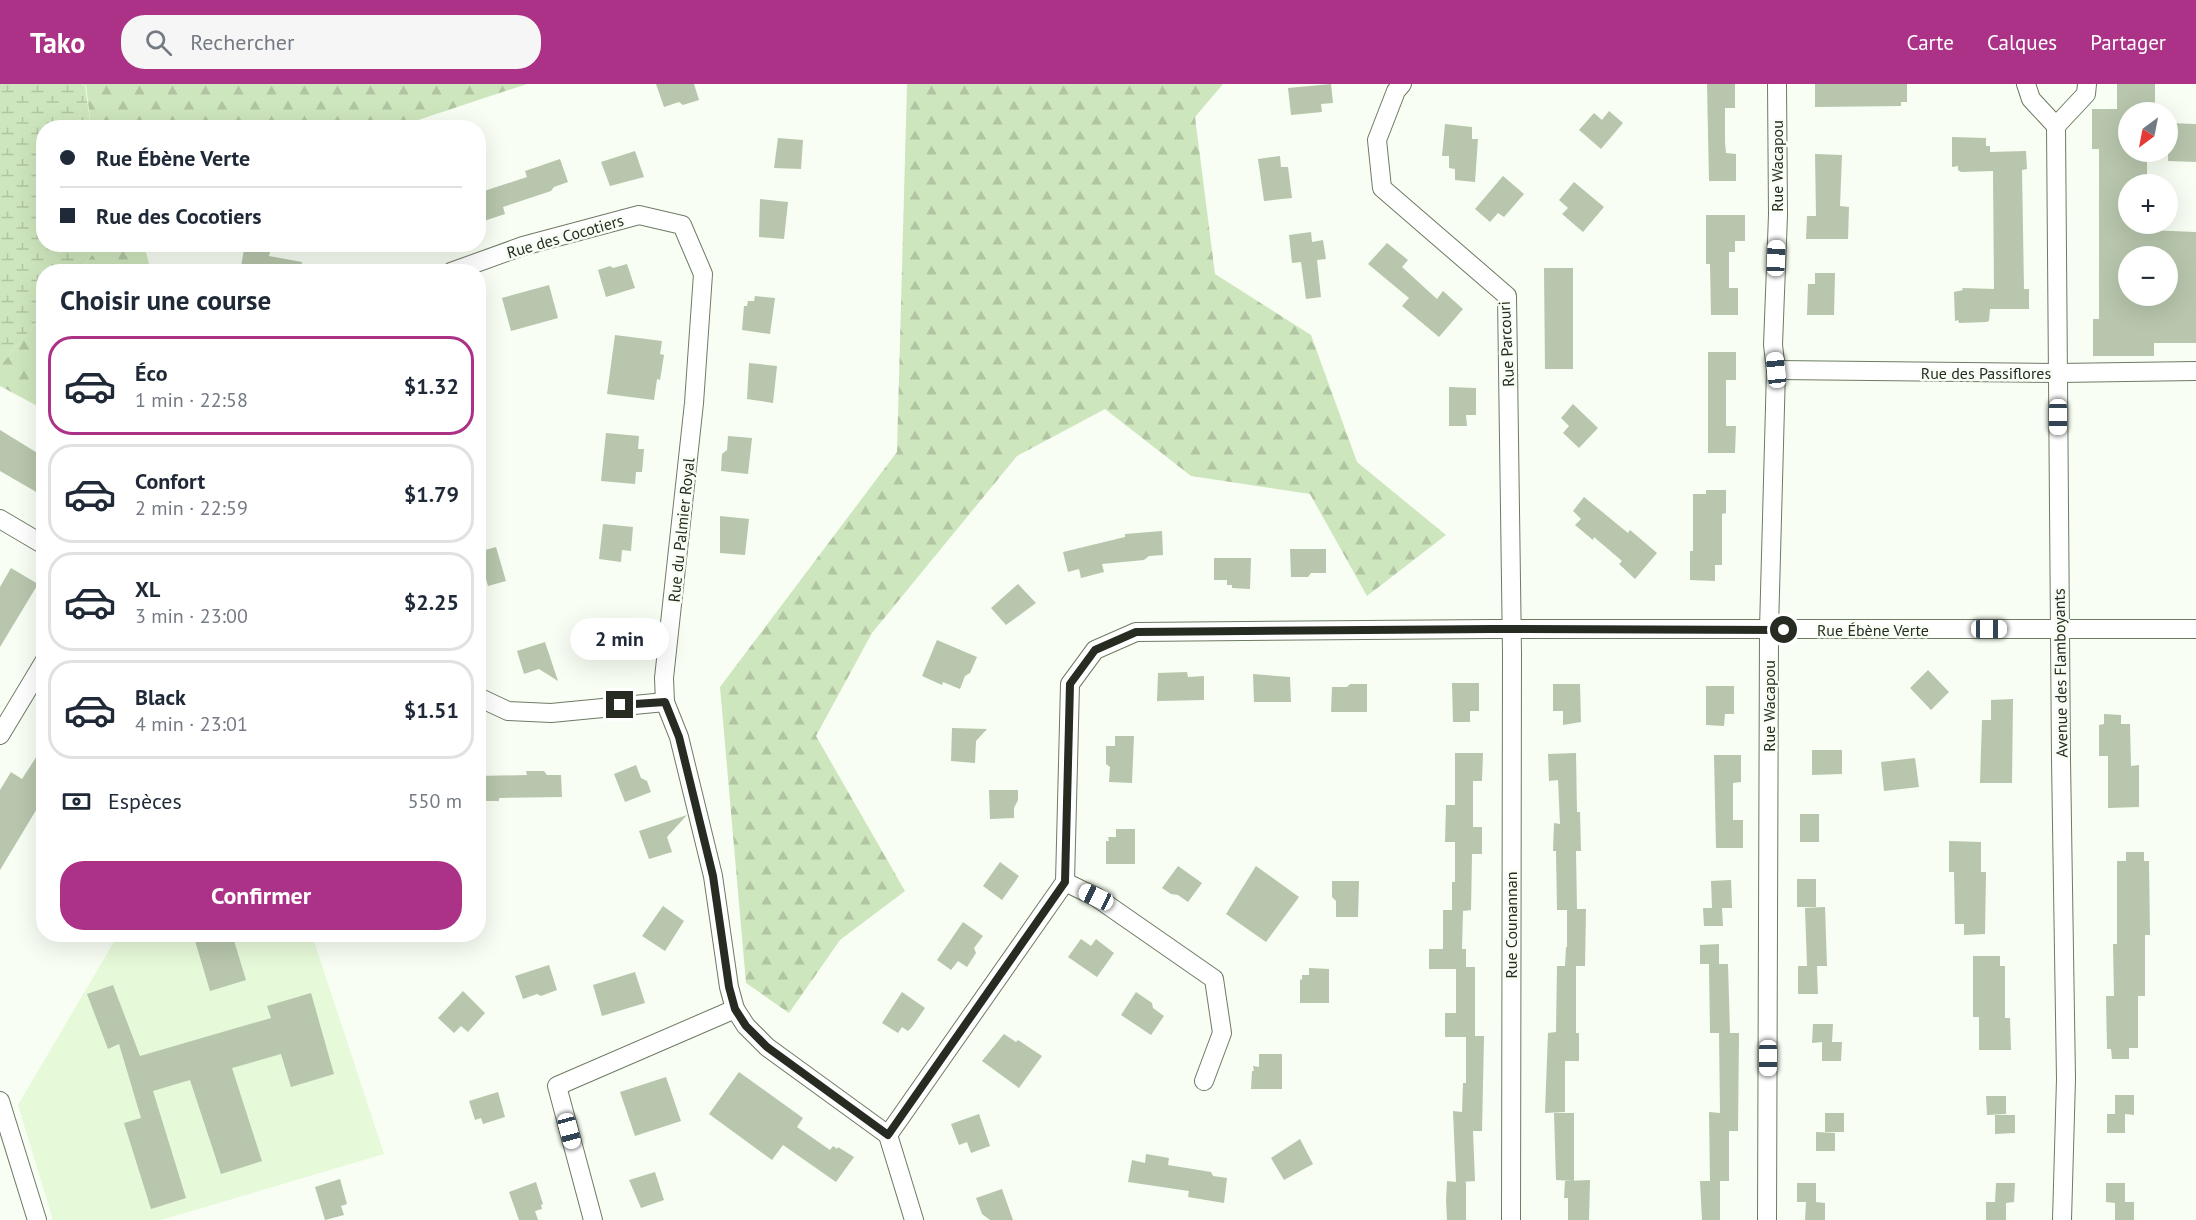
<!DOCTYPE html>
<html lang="fr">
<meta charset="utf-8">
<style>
body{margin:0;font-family:"PT Sans",sans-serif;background:#f6f6f7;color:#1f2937;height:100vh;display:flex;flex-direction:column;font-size:22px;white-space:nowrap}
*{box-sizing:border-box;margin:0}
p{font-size:20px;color:#747a83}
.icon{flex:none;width:33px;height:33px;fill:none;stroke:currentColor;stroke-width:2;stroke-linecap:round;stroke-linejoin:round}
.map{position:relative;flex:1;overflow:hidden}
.details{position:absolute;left:36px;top:180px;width:450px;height:678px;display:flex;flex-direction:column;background:#fff;border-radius:24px;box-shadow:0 6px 24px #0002}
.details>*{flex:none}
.guide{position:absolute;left:36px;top:36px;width:450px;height:132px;border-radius:24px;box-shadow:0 6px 24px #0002;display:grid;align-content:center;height:132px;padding:0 24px;background:#fff}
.needle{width:39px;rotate:212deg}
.buttons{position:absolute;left:2118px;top:18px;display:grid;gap:12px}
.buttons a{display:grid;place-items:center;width:60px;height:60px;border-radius:50%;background:#fff;box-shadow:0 6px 24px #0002;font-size:30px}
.end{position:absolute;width:27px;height:27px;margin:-14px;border:8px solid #262c22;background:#fff;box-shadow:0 0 0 3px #fff}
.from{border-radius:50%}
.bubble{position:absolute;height:42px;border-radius:21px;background:#fff;box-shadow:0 6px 24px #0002;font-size:20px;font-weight:800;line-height:42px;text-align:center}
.car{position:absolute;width:18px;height:36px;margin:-18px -9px;border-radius:8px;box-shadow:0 0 4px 2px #0007;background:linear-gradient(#fff 24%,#345 0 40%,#fff 0 76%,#345 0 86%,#fff 0)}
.guide b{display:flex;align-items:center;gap:21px;height:57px;font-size:22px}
.guide b+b{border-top:2px solid #e0e1e3}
.guide i{width:15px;height:15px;background:#1f2937}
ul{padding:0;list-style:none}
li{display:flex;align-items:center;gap:18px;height:99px;margin:0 12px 9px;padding:0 12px;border:3px solid #e0e1e3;border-radius:24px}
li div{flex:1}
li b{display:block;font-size:22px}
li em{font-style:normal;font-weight:800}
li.active{border-color:#ab3287}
li>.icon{width:54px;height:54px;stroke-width:1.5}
h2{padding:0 24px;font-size:27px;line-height:72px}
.pay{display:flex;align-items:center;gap:15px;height:66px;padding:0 24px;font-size:22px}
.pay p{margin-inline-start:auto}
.button{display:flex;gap:12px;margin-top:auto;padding:12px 24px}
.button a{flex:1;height:69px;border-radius:24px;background:#ab3287;color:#fff;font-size:24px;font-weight:800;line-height:69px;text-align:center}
header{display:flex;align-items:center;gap:36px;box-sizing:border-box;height:84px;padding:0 30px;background:#ab3287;color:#fff}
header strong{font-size:28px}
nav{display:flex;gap:33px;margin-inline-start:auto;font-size:21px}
.search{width:420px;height:54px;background:#f6f6f7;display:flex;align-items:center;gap:15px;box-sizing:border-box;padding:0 21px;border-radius:24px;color:#747a83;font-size:22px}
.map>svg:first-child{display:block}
.built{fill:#e6f9d8}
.forest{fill:url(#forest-firs)}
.wetland{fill:url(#wetland-marsh)}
.building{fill:#b7c6ac;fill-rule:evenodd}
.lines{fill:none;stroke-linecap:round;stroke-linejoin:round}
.minor-casing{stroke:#6d7b63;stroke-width:20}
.minor{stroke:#fff;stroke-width:18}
.route{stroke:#262c22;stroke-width:8}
.labels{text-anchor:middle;stroke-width:5;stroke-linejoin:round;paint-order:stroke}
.street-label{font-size:16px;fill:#262c22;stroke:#f8fef3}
</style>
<header>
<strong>Tako</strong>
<div class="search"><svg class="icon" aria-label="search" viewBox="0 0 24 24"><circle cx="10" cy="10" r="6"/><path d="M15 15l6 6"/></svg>Rechercher</div>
<nav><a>Carte</a><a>Calques</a><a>Partager</a></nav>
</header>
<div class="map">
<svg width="2196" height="1136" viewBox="0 0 2196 1136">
<defs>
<pattern id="forest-firs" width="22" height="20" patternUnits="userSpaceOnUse" patternTransform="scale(1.5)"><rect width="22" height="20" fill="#cee6bd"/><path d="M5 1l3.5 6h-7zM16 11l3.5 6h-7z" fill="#b1c5a2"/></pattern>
<pattern id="wetland-marsh" width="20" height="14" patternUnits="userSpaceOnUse" patternTransform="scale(1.5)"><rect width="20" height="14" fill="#cee6bd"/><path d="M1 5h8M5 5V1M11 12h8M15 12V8" fill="none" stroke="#b1c5a2"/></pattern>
</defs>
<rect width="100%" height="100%" fill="#f8fef3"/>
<!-- built -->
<polygon class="built" points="118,851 312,851 384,1070 161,1136 53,1136 18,1021"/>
<!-- forest -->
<g class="forest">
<polygon points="82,0 527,0 394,44 91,43 86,2"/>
<polygon points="907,0 1223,0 1195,33 1215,190 1311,251 1357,378 1446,451 1367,512 1310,410 1191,392 1105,325 1017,372 872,549 816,652 905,807 840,856 789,929 746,899 720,603 897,368"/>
<polygon points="101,160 144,161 151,187 78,188"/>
<polygon points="43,230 43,325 0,302 0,282"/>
</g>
<!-- wetland -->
<polygon class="wetland" points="0,0 82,0 85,2 91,43 44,44 44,160 101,161 78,187 44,188 43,230 0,282"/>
<!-- building -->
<g class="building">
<polygon points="656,0 694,0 699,16 683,21 679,18 664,23"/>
<polygon points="1331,0 1333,19 1321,20 1322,28 1291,31 1288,4"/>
<polygon points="1707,0 1735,0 1735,24 1725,24 1725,58 1726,69 1736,70 1736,97 1709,97"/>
<polygon points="1815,0 1907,0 1907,18 1901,18 1901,22 1815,23"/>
<path d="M2117,0H2155V28H2128V68H2147V100H2128V140H2147V146L2196,148V259H2154V272H2093V235H2099V65H2092V25H2117ZM2128,172H2168V212H2128Z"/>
<polygon points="1609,27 1623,39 1601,65 1579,46 1594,29 1602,36"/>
<polygon points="2168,39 2196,40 2196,78 2168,77"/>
<polygon points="1445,40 1472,43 1472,55 1478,55 1475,98 1455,96 1455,85 1449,84 1449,72 1442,72"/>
<polygon points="1952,53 1986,54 1986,62 1990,62 1990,68 2026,67 2027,85 2022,86 2024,205 2029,205 2029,225 1990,225 1989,237 1986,238 1959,239 1958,236 1955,237 1954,208 1963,206 1962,204 1994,205 1993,87 1961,88 1958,86 1958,82 1952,83"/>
<polygon points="778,54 803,56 801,85 774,84"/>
<polygon points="635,67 644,93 610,102 601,78"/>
<polygon points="1815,70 1842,71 1840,122 1849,123 1848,155 1806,155 1807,132 1816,132"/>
<polygon points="1280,72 1281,83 1288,83 1292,114 1264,117 1258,75"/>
<polygon points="560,75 568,98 554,103 551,107 503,123 505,130 478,139 478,109 527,93 525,87"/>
<polygon points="1503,92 1524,110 1504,133 1498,129 1490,138 1475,125"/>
<polygon points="1574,98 1604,123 1583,148 1562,130 1568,124 1559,116"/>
<polygon points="760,115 788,118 784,155 759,153"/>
<polygon points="1706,131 1745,131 1745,157 1735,157 1735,168 1729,168 1729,204 1738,204 1738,231 1711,231 1710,180 1706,180"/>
<polygon points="1311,148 1312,158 1323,156 1326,175 1317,176 1321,213 1306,215 1301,178 1292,179 1289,151"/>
<polygon points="1387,159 1408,176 1402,183 1437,215 1443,207 1463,225 1439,253 1402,222 1409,214 1368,180"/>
<polygon points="245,160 265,160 264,167 270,168 269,172 302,178 301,188 240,188"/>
<polygon points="627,180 635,204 606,213 598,186 610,182 613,184"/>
<polygon points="1544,184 1573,184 1573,285 1545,285"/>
<polygon points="1815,189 1835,189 1834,231 1807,231 1808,200 1815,200"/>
<polygon points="549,201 558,234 511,247 502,214"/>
<polygon points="755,212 775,214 770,250 742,246 744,222 747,222 748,217 754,217"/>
<polygon points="615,251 662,257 660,270 664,271 660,296 657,295 654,316 607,310"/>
<polygon points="1708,268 1736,268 1736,296 1726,296 1726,342 1736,342 1735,369 1708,369"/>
<polygon points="749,279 777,282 773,319 747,315"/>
<polygon points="1449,303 1476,304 1476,331 1466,331 1467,342 1449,342"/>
<polygon points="1573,320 1598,344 1579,364 1563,349 1569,342 1561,334"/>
<polygon points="0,346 44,373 44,400 38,409 0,387"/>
<polygon points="606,349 639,352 638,365 644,365 642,388 636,388 635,400 601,397"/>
<polygon points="728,352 752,354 748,390 721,387 722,370 727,366"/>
<polygon points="1706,406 1726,406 1726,429 1722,430 1722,481 1715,481 1715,497 1690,496 1690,467 1693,467 1693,410 1706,410"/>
<polygon points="1584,413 1628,449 1630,446 1657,469 1635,495 1619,480 1622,477 1594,453 1593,456 1575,441 1581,435 1573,427"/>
<polygon points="720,432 749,435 745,471 720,469"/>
<polygon points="603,440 633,443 631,467 622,466 621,478 599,475"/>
<polygon points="1162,447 1163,471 1149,472 1144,476 1102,480 1104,488 1081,494 1079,485 1068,488 1063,468 1125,453 1125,450"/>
<polygon points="496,463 506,497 488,502 486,495 478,497 478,468"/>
<polygon points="1290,465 1326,465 1326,489 1311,489 1308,493 1291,493"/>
<polygon points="1214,474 1251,474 1250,505 1232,504 1232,501 1227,501 1227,496 1214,496"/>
<polygon points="11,484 38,500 0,563 0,503"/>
<polygon points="1018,500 1036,519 1006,541 991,524"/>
<polygon points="595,549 625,552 624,574 594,572"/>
<polygon points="937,556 977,573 970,589 965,592 960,605 943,598 942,601 922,592"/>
<polygon points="545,558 558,597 539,585 524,590 517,567"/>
<polygon points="1928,586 1949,608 1931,626 1910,604"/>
<polygon points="1187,588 1188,593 1204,592 1204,616 1157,617 1158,589"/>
<polygon points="1253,590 1290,593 1291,618 1254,618"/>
<polygon points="1452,599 1479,599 1479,627 1470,627 1470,638 1453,638"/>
<polygon points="1350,600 1367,600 1367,628 1331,628 1332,603 1347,603"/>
<polygon points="1553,600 1580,600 1581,638 1563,641 1563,627 1553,627"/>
<polygon points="1706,602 1734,602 1734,630 1725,630 1724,642 1706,641"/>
<polygon points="2013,615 2012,699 1980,699 1982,636 1991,636 1991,616"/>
<polygon points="2104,630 2121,631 2121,640 2130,640 2131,682 2139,681 2139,723 2108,724 2108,672 2099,672 2099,641 2104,640"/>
<polygon points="952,644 987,645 976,657 975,679 951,677"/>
<polygon points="1115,652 1134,652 1132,699 1109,698 1110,683 1106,680 1106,662 1115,662"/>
<polygon points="44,661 44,713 0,786 0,706 11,688 22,695"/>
<polygon points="1812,666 1842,666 1842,690 1812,691"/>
<polygon points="1455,669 1483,669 1482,697 1473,697 1473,743 1482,743 1482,770 1472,770 1471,826 1463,827 1462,865 1466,865 1466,883 1475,883 1475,952 1484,952 1482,1047 1473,1047 1475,1097 1461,1098 1466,1098 1466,1136 1447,1136 1446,1116 1447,1097 1456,1098 1453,1027 1462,1028 1463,999 1466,999 1466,953 1445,953 1445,929 1456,929 1456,885 1429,885 1429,865 1443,865 1443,826 1452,826 1452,798 1455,798 1455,758 1445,758 1446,721 1455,721"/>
<polygon points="1576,669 1577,728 1580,728 1581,767 1576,767 1577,825 1586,825 1585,882 1576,882 1576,949 1579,949 1579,977 1565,977 1565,1028 1545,1029 1548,949 1556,948 1557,882 1565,882 1566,863 1567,863 1567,826 1557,826 1556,767 1553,767 1554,739 1560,740 1558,696 1549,697 1548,670"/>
<polygon points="1714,671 1741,671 1741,698 1733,699 1733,736 1743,736 1743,764 1716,764"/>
<polygon points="1915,674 1919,703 1884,707 1881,678"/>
<polygon points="636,681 641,694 647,697 651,708 625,718 614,690"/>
<polygon points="526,687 544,687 547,691 561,691 562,713 499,714 499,717 478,717 478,692 527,691"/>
<polygon points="989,706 1018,706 1018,716 1014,724 1014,734 990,735"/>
<rect x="1800" y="730" width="19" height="28"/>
<polygon points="687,731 667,753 672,768 649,775 639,747"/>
<polygon points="1116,745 1135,745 1135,780 1106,780 1106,757 1109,757 1108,753 1116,753"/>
<polygon points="1949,757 1981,758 1981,788 1986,788 1985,850 1964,851 1964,840 1955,840 1954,788 1949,788"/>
<polygon points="2126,768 2144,768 2144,777 2149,777 2150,851 2145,851 2145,912 2138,912 2138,964 2129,964 2129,975 2112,975 2111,965 2107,965 2106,912 2114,912 2113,860 2117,860 2117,777 2126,777"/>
<polygon points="1000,778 1019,792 1002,816 983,802"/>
<polygon points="1178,782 1202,799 1188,818 1178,811 1171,810 1162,804"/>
<polygon points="1256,782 1299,813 1266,858 1226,830"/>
<rect x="1797" y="795" width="19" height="28"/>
<polygon points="1731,796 1732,824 1722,824 1723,842 1704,842 1703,824 1716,824 1712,824 1711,797"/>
<polygon points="1332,797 1359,797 1358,833 1336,833 1336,817 1332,813"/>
<polygon points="663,822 684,837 665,867 642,852"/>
<polygon points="1825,823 1827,882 1810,882 1817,882 1818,910 1798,910 1798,882 1807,882 1805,824"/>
<polygon points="963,838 983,852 974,864 976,869 967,883 958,877 951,886 937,876"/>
<polygon points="193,850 232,850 246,896 210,907"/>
<polygon points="1081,855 1091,862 1096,855 1114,869 1097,893 1068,873"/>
<polygon points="1719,860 1719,880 1728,880 1730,949 1710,949 1709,880 1700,880 1700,861"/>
<polygon points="1973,872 2000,872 2000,882 2005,882 2005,934 2010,934 2011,966 1979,966 1979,933 1973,933"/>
<polygon points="549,881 557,906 541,912 537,910 523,915 515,892"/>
<polygon points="1309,884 1329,885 1329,919 1300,919 1300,895 1302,896 1302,891 1309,891"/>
<polygon points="635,888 645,919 602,932 593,901"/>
<polygon points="113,901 140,972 271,934 267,922 311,909 334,990 291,1003 281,970 232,984 262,1077 221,1090 190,996 153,1007 186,1114 151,1125 124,1039 141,1034 119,960 108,965 87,910"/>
<polygon points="463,907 485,929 468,948 461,942 454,949 438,934"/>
<polygon points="902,908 925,924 912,943 908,947 902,943 898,949 882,939"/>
<polygon points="1136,908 1152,919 1153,924 1164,932 1151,951 1121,931"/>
<polygon points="1813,940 1833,940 1832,958 1829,958 1842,958 1841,977 1822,977 1822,958 1812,959"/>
<polygon points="1719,949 1739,949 1738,1047 1729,1047 1729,1097 1710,1097 1709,1028 1720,1029"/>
<polygon points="1004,950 1016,958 1018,956 1042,972 1019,1004 982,977"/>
<polygon points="1259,970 1282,970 1282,1005 1251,1005 1252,987 1254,987 1253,982 1259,983"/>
<polygon points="739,988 803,1034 797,1043 830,1066 833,1062 837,1065 838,1063 854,1073 836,1098 783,1061 772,1076 709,1030"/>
<polygon points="666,993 681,1037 635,1052 620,1008"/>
<polygon points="498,1008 505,1033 483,1040 481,1034 475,1036 469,1017"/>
<polygon points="2115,1011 2134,1011 2134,1031 2125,1030 2125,1049 2107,1049 2107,1030 2115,1030"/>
<polygon points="1986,1012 2006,1012 2006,1030 1987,1031"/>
<polygon points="1554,1029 1574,1029 1574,1097 1556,1096"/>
<rect x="1825" y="1029" width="19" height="19"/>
<polygon points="979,1030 990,1062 971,1069 967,1058 959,1061 951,1040"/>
<polygon points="1995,1031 2015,1031 2015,1049 1995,1050"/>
<polygon points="1816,1048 1835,1049 1835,1067 1816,1067"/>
<polygon points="1300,1055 1313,1080 1284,1096 1271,1074"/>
<polygon points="1146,1070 1169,1074 1168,1081 1211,1088 1213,1092 1227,1094 1224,1119 1188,1113 1189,1107 1128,1098 1132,1076 1145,1079"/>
<polygon points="655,1088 664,1116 641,1124 629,1096"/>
<polygon points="340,1095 347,1120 341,1122 344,1131 325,1136 315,1103"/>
<polygon points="1590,1096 1589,1136 1568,1136 1568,1114 1564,1114 1565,1097"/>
<polygon points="1700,1097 1720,1097 1720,1136 1702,1136"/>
<polygon points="536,1098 543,1120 541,1121 542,1125 535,1127 538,1136 519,1136 509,1108"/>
<polygon points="1797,1099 1816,1099 1816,1118 1825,1119 1825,1136 1805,1136 1806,1118 1797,1118"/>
<polygon points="1996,1099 2015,1099 2014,1118 2006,1119 2006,1136 1986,1136 1986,1118 1995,1118"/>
<polygon points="2106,1099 2125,1099 2125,1118 2134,1118 2134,1136 2115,1136 2115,1119 2106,1118"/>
<polygon points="1002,1105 1013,1136 990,1136 982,1130 976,1114"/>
</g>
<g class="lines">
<defs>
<g id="minor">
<polyline points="1402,0 1396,7 1377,56 1382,104 1507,212 1512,569 1511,1136"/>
<polyline points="2026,0 2031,15 2056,42"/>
<polyline points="2056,42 2061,676 2066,995 2062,1136"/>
<polyline points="2056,42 2086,10 2087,0"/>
<polyline points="451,188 523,162 639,131 682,141 703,190 694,319 664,594 665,618 679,653 713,792 729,903 735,925 746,942 767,963 888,1051 914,1136"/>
<polyline points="1776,286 2058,289 2196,287"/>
<polyline points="0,435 44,461"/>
<polyline points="478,613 508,627 551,629 665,618"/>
<polyline points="0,651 44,578"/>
<polyline points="1065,798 1096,813 1214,895 1222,949 1204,997"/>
<polyline points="0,1017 37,1136"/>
<polyline points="888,1051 1065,798 1070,600 1095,566 1136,548 1492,545 2196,545"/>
<polyline points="593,1136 557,1002 735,925"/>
<polyline points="1767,1136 1769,545 1776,286 1773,261 1778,131 1777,0"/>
</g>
</defs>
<!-- minor casing -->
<use href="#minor" class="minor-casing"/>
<!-- minor -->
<use href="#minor" class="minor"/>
</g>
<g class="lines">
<!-- route -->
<polyline class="route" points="620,621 665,618 679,653 713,792 729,903 735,925 746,942 767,963 888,1051 1065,798 1070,600 1095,566 1136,548 1492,545 1784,546"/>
</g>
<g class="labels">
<!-- street labels -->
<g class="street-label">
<text transform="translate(1777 82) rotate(-90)" y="6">Rue Wacapou</text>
<text transform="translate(565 152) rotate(-16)" y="6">Rue des Cocotiers</text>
<text transform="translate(1506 260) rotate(-93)" y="6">Rue Parcouri</text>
<text x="1986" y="295">Rue des Passiflores</text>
<text transform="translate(681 446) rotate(-84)" y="6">Rue du Palmier Royal</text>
<text x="1873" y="552">Rue Ébène Verte</text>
<text transform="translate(2060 589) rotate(-91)" y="6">Avenue des Flamboyants</text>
<text transform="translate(1769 622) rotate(-90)" y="6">Rue Wacapou</text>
<text transform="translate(1511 841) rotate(-90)" y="6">Rue Counannan</text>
</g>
</g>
</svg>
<div class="buttons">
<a><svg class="needle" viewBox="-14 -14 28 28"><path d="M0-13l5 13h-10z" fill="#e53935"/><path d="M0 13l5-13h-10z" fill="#747a83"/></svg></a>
<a>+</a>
<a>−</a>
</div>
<i class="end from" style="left:1784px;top:546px"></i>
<i class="end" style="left:620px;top:621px"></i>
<div class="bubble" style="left:570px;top:534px;width:99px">2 min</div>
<i class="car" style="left:1776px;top:174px;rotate:2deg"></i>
<i class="car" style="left:1776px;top:286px;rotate:354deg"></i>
<i class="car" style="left:2058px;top:333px;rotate:180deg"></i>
<i class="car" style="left:1989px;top:545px;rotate:90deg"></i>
<i class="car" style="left:1096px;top:813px;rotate:295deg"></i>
<i class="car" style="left:1768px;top:974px;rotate:180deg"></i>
<i class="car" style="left:569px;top:1047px;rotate:165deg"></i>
<div class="guide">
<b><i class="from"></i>Rue Ébène Verte</b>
<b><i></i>Rue des Cocotiers</b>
</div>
<section class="details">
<h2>Choisir une course</h2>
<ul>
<li class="active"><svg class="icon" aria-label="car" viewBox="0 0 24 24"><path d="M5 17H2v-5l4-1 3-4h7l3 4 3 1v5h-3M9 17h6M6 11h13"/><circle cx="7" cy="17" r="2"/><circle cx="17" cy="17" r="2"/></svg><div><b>Éco</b><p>1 min · 22:58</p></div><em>$1.32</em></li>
<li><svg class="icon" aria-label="car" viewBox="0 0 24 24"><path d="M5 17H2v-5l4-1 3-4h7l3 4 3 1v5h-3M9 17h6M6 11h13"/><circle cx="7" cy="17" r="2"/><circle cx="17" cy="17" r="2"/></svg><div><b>Confort</b><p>2 min · 22:59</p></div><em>$1.79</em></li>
<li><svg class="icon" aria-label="car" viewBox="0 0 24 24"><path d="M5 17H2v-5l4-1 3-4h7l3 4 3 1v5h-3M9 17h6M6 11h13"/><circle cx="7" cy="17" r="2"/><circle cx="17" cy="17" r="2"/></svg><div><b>XL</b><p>3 min · 23:00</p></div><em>$2.25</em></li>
<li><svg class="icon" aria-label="car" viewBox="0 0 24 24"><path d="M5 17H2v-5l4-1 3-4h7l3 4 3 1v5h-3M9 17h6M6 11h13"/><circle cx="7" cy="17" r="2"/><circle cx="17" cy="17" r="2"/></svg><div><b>Black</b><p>4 min · 23:01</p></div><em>$1.51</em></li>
</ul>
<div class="pay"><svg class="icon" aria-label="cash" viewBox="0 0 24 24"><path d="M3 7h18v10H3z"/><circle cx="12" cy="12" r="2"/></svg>Espèces<p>550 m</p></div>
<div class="button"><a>Confirmer</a></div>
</section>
</div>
